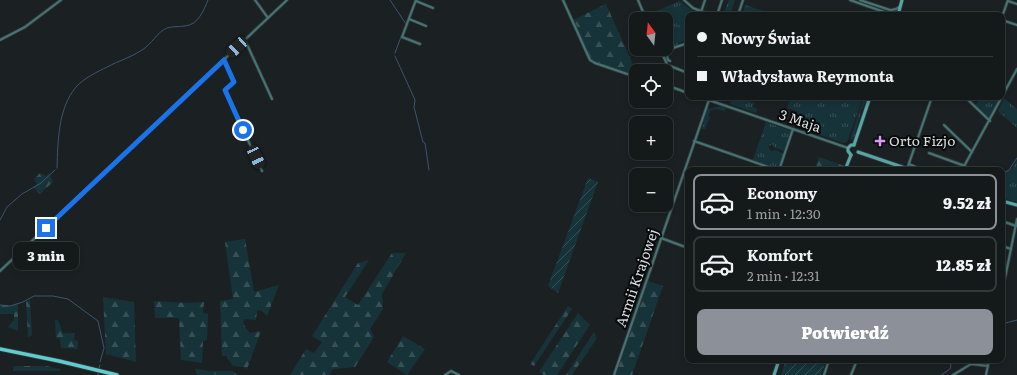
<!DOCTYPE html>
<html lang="pl">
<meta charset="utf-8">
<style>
body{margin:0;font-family:Literata,serif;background:#212627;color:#f1f3f6;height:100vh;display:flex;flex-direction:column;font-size:15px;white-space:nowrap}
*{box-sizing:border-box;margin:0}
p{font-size:13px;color:#9da0a2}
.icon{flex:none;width:22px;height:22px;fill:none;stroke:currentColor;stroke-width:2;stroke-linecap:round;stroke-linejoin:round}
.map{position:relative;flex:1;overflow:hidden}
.side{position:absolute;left:685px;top:167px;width:320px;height:196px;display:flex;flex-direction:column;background:#14191a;border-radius:8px;box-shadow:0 2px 6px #0003,0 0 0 1px #333839}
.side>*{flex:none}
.hud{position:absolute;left:685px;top:12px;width:320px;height:88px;border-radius:8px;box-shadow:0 2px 6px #0003,0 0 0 1px #333839;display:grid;align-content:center;height:88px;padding:0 12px;background:#14191a}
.needle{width:26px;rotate:345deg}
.fabs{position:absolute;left:629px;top:12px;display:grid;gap:8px}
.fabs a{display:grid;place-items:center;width:44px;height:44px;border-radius:8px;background:#14191a;box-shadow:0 2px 6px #0003,0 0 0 1px #333839;font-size:20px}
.end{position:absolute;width:18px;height:18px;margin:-9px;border:5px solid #1a73e8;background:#fff;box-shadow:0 0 0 2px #fff}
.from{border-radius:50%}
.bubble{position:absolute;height:28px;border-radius:8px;background:#14191a;box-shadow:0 2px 6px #0003,0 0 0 1px #333839;font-size:13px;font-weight:800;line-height:28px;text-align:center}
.car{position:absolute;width:12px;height:24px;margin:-12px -6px;border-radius:5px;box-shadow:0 0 3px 1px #0007;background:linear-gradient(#222 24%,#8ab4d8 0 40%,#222 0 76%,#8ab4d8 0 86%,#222 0)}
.hud b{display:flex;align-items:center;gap:14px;height:38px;font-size:15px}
.hud b+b{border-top:1px solid #333839}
.hud i{width:10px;height:10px;background:#f1f3f6}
ul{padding:7px 0 0;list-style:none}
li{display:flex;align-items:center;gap:12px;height:56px;margin:0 8px 6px;padding:0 4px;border:2px solid #333839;border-radius:8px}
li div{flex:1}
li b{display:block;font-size:15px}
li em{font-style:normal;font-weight:800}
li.on{border-color:#8c9099}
li>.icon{width:36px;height:36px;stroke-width:1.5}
.cta{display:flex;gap:8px;margin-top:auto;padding:8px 12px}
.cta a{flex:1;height:46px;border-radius:8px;background:#8c9099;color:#fff;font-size:16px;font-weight:800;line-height:46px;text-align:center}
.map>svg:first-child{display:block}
.grass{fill:url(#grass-tufts)}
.forest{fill:url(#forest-firs)}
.wetland{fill:url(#wetland-marsh)}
.garden{fill:url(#garden-furrows)}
.pitch{fill:#16333a}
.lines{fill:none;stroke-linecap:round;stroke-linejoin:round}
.stream{stroke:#3d5372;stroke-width:1}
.minor-casing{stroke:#363b3d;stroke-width:3.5}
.secondary-casing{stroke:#363b3d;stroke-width:4.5}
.primary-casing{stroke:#363b3d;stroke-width:5}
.minor{stroke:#447575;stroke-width:2}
.secondary{stroke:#54a6a7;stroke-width:3}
.primary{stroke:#5ecdcd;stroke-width:3.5}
.route{stroke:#1a73e8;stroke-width:5}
.poi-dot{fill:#de98f3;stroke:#080a0b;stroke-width:1.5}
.labels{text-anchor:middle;stroke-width:4;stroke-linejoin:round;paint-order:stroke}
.street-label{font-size:14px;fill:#d9dedf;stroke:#080a0b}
.poi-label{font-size:14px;fill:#d9dedf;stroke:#080a0b;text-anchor:start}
</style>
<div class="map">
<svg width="1017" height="375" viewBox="0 0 1017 375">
<defs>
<pattern id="grass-tufts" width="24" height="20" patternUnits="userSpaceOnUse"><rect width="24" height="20" fill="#16333a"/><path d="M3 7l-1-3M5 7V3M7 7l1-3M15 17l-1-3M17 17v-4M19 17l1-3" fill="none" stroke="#375056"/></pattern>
<pattern id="forest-firs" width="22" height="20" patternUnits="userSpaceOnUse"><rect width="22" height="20" fill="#16333a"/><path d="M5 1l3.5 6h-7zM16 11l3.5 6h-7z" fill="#375056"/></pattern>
<pattern id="wetland-marsh" width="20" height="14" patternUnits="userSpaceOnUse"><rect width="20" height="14" fill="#16333a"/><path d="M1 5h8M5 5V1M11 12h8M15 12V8" fill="none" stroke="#375056"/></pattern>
<pattern id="garden-furrows" width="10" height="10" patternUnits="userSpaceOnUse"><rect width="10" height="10" fill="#16333a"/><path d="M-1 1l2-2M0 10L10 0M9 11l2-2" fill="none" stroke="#375056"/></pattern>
</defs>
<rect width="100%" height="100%" fill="#1b2123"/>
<!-- grass -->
<g class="grass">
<polygon points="729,0 735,0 730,15 723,15"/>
<polygon points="680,1 687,7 694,11 694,13 697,12 696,15 688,15 687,40 678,43 678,45 669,48 664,55 662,49 666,49 666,19 652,19 652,17 654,15 653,13 652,13"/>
<polygon points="745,5 775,15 750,15 743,12"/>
<polygon points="732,97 738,97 754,103 753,107 757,109 756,113 730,104"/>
<polygon points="791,97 863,97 847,142 843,143 798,127 800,120 797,111 787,108"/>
<polygon points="864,97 868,97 861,111 854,140 850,139"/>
<polygon points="967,97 975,105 983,97 1002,97 991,117 988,118"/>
<polygon points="1004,98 1017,109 1017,128 998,111"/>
<polygon points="721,106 726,108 724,112 724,111 718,109 711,110 708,116 710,117 705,129 702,129 704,123 702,121 707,108 709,109"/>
<polygon points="766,122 791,131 784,151 775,148 772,144 768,147 771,151 776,150 784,154 777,169 753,160"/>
<polygon points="1017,160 1017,202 1002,198 1002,175 1013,167"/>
</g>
<!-- forest -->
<g class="forest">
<polygon points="606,4 636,71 636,76 594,62 590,59 573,20"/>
<polygon points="819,157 845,166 843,170 815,170"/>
<polygon points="40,173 46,176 49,173 53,182 40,194 33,187 37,184 34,179"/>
<polygon points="245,239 254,292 279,285 267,316 262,311 257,310 256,320 245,319 243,321 245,327 250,333 261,331 247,369 243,367 233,366 227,358 227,356 222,356 220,301 233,299 225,242"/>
<polygon points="392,253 406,253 382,294 383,309 370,329 374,337 355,367 333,369 329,375 290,375 306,349 314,353 322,342 312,336 358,263 369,260 345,297 358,305"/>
<polygon points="648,281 663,286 632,375 616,375 616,373"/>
<polygon points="103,297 134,302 136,362 106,354"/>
<polygon points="30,300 32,335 29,337 28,337 26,302"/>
<polygon points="154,301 187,303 204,302 203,313 208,314 207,340 203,341 202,363 181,360 179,318 155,318"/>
<polygon points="18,304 18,331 8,327 14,320 14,314 0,314 0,305 10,306"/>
<polygon points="568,306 572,309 534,366 530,364"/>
<polygon points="578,313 590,325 557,375 544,375 539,372"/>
<polygon points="55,320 58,320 63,333 75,333 74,340 78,341 78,349 61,348 60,339 56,338"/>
<polygon points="594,332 597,338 572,375 566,375"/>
<polygon points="403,336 425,349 407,375 387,362"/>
<polygon points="13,366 46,366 60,369 60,371 13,371"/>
</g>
<!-- wetland -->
<polygon class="wetland" points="195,369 212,371 232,371 238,375 197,375"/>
<!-- garden -->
<g class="garden">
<polygon points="588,178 598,182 558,293 548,286"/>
<polygon points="786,360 826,360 821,375 781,375"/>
</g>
<!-- pitch -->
<polygon class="pitch" points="681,5 687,22 678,26 671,9"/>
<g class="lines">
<!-- stream -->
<g class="stream">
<polyline points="390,0 406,24"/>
<polyline points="395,53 401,37"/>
<polyline points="395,56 415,100 414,107 423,142 425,143 429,170"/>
<path d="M57,168C58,140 58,109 76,87C84,78 97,72 107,67C118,61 132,57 142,50C152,44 157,32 167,28C173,26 179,27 185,26C198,25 204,10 208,0"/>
<polyline points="1002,174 1009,170 1017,158"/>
<polyline points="0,220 7,207 22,194 41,183 55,170"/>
<polyline points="0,305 10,306 23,302 34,296 53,296 68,299 98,321 104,348 100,362"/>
<polyline points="1002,324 1017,320"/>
<polyline points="99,368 100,365"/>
<polyline points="98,375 98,372"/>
<polyline points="941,375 950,369 951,366 949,360"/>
</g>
<defs>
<g id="minor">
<polyline points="255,0 268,18"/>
<polyline points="416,0 402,37 420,44"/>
<polyline points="563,0 590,60 595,63 636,77"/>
<polyline points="638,0 646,19"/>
<polyline points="684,0 693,8 711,15"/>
<polyline points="850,0 893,15"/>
<polyline points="860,0 890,10 898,15"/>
<polyline points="416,1 433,8"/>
<polyline points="1008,1 1017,4"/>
<polyline points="891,10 896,9 899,7"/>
<polyline points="700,15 705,0"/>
<polyline points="717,15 722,0"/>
<polyline points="738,15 743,0"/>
<polyline points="1002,17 1008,0"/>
<polyline points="409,19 426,26"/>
<polyline points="1002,20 1017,25"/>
<polyline points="0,40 25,27 61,0"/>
<polyline points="245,40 272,99"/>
<polyline points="660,49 667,64 665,71"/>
<polyline points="224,60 234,81 225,90 262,171"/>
<polyline points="670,61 668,60 667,56 670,49 688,43"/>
<polyline points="670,66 688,73"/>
<polyline points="666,85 688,93"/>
<polyline points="1002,89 1005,91"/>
<polyline points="700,97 848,148"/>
<polyline points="965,97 990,121"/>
<polyline points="944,125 972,152"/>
<polyline points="694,141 777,170"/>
<polyline points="929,153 965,166"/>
<polyline points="909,164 923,170"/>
<polyline points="907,169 932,97"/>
<polyline points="779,170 793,129"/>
<polyline points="895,170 896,165"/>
<polyline points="962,170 1017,69"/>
<polyline points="1002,221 1016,226"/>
<polyline points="661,238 688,248"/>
<polyline points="1002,246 1011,249"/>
<polyline points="0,271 287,0"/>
<polyline points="1002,293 1017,219"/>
<polyline points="445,375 451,371 459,375"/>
<polyline points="614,375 710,97"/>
<polyline points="824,375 829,360"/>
<polyline points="851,375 857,360"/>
<polyline points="953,375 971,364 988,366"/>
<polyline points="986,375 989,360"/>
</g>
<g id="secondary">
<polyline points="898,15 902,0"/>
<polyline points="854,145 870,97"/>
<polyline points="858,152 911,170"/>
<polyline points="851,155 848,151 848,148 851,145 854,145"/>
<polyline points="845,170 851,155"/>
<polyline points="1002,201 1017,205"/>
<polyline points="774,375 779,360"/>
</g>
<polyline id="primary" points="0,349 59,361 117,375"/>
</defs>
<!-- minor casing -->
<use href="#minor" class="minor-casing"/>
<!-- secondary casing -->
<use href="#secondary" class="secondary-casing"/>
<!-- primary casing -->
<use href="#primary" class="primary-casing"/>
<!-- minor -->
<use href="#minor" class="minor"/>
<!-- secondary -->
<use href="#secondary" class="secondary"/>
<!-- primary -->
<use href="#primary" class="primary"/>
</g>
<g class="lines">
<!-- route -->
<polyline class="route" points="46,228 224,60 234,82 225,90 243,130"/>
</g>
<!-- markers -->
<path class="poi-dot" d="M878 135h4v4h4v4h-4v4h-4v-4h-4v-4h4z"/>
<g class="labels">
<!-- street labels -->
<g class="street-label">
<text transform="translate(800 121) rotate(19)" y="5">3 Maja</text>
<text transform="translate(637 278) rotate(-71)" y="5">Armii Krajowej</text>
</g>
<!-- poi labels -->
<g class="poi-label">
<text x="889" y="146">Orto Fizjo</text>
</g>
</g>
</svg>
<div class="fabs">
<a><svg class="needle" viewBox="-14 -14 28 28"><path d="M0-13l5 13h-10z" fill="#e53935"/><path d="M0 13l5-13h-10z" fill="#9da0a2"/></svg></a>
<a><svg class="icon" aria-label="locate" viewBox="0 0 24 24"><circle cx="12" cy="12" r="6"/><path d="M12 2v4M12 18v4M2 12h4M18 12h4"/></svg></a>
<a>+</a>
<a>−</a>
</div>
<i class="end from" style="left:243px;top:130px"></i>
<i class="end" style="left:46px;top:228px"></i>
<div class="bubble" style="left:13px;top:242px;width:66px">3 min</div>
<i class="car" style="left:237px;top:47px;rotate:227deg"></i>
<i class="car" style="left:256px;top:157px;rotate:155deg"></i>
<div class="hud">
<b><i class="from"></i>Nowy Świat</b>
<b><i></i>Władysława Reymonta</b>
</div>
<section class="side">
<ul>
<li class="on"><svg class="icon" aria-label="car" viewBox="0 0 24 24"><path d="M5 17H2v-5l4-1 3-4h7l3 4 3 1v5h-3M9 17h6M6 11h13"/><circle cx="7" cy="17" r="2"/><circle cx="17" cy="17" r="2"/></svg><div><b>Economy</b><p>1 min · 12:30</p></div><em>9.52 zł</em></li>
<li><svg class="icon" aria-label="car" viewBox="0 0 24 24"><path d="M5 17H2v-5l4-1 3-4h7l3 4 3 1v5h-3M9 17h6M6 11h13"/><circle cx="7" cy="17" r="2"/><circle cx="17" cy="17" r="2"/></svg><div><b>Komfort</b><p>2 min · 12:31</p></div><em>12.85 zł</em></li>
</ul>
<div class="cta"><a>Potwierdź</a></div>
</section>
</div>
